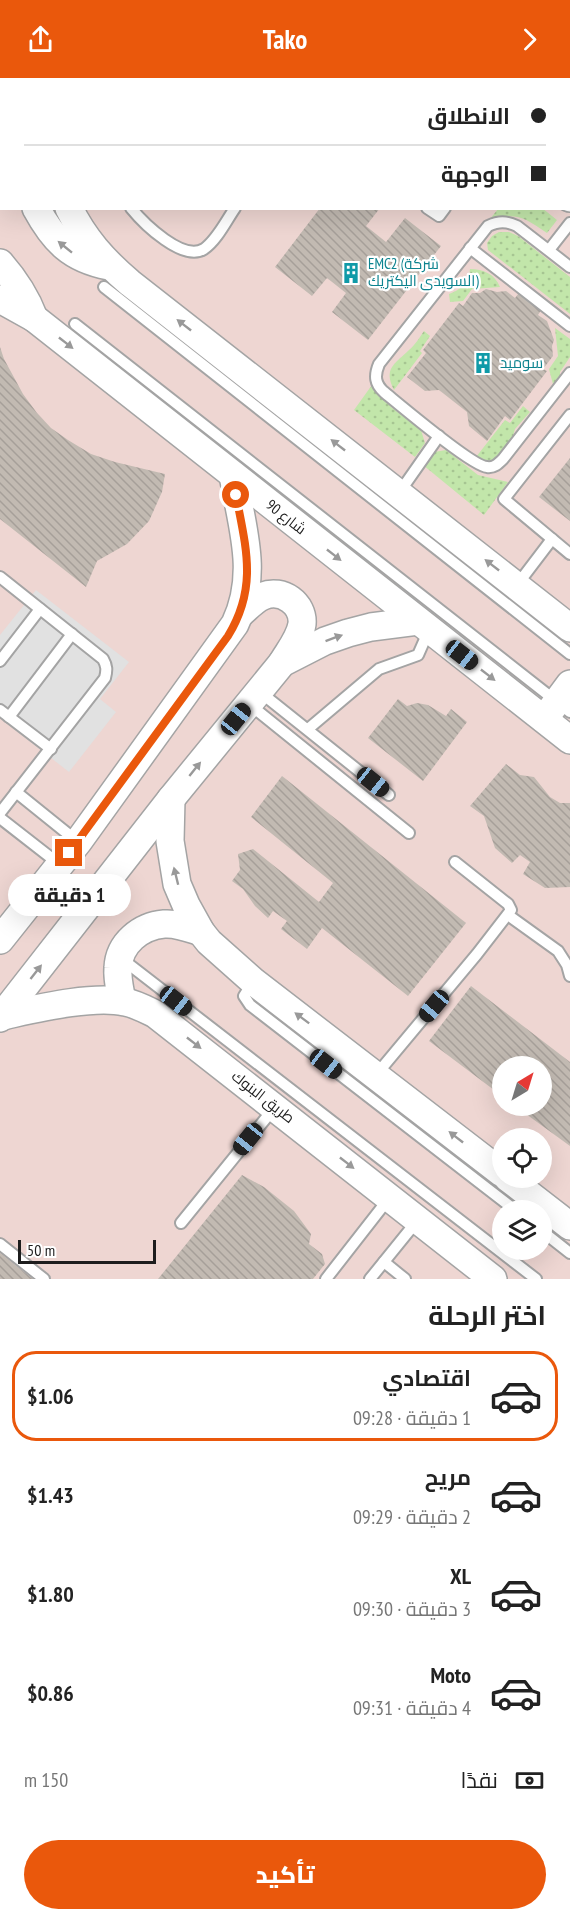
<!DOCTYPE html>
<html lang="ar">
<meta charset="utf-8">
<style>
body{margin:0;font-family:"PT Sans Narrow",Cairo,sans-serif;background:#f2f2f2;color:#222;direction:rtl;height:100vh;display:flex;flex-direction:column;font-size:22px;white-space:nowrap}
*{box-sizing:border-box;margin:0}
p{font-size:20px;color:#767676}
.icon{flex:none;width:33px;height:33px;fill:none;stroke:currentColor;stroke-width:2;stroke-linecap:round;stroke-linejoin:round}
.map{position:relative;height:1201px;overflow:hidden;direction:ltr}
.side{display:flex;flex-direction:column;background:#fff;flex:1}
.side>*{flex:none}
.guide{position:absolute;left:0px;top:0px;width:570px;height:132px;box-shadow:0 6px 24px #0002;direction:rtl;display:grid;align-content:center;height:132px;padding:0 24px;background:#fff}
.needle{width:39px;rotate:38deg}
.fabs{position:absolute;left:492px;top:978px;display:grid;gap:12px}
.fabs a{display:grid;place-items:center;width:60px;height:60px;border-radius:50%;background:#fff;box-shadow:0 6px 24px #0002;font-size:30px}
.scale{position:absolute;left:18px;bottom:15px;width:138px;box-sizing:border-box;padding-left:6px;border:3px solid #1d1d1d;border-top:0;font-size:16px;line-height:21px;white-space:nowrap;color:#1d1d1d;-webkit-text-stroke:4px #fff;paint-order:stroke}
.end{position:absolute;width:27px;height:27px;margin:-14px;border:8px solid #ea580c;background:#fff;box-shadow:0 0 0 3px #fff}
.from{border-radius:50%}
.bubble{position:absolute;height:42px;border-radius:21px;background:#fff;box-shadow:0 6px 24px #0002;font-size:20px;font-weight:800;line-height:42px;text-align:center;direction:rtl}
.car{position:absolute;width:18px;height:36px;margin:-18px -9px;border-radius:8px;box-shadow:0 0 4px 2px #0007;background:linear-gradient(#222 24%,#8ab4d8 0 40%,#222 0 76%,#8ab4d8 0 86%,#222 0)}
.guide b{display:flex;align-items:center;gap:21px;height:57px;font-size:22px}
.guide b+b{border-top:2px solid #e0e0e0}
.guide i{width:15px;height:15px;background:#222}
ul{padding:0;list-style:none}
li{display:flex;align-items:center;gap:18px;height:90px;margin:0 12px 9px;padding:0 12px;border:3px solid transparent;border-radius:24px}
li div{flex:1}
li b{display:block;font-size:22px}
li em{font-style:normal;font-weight:800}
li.on{border-color:#ea580c}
li>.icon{width:54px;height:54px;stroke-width:1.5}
h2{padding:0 24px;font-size:27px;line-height:72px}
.pay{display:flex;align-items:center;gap:15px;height:66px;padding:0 24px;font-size:22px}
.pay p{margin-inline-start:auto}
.action{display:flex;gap:12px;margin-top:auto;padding:12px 24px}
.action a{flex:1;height:69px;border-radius:36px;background:#ea580c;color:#fff;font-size:24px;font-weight:800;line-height:69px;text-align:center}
header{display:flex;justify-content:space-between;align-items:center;height:78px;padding:0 24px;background:#ea580c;color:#fff;font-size:27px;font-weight:800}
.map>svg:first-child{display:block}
.commercial{fill:#eed6d2;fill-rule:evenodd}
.garden{fill:url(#garden-dots)}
.parking{fill:#e1e1e1}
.building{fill:url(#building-back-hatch)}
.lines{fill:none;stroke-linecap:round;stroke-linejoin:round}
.service-casing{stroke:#a4a4a4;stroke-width:14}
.tertiary-casing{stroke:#a4a4a4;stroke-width:30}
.primary-casing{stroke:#8f6f06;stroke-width:36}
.service{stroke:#fff;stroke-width:10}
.tertiary{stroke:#fff;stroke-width:27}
.primary{stroke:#f8da9d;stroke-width:33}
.oneway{fill:#999}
.route{stroke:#ea580c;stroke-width:8}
.labels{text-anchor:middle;stroke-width:4.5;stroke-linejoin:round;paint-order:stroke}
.culture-label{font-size:15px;fill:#0d838f;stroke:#fff;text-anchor:start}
.street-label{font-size:15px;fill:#1d1d1d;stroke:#fff}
</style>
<header><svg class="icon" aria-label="forward" viewBox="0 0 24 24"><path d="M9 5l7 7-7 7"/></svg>Tako<svg class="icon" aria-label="share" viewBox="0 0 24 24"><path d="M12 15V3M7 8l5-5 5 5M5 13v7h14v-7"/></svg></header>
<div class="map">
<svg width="570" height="1201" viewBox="0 0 570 1201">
<defs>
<pattern id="garden-dots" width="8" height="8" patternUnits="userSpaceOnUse" patternTransform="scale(1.5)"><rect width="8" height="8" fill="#c2e6aa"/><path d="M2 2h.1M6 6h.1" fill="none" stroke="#a6c592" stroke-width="1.8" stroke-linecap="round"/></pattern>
<pattern id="building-back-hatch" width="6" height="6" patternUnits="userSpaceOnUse" patternTransform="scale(1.5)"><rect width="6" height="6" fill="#c2bab2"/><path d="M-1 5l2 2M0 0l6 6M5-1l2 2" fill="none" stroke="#a69f99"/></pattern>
</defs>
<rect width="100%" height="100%" fill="#eeebe3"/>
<!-- commercial -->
<path class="commercial" d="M0,0H454L456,1L2,2V130H568L569,88L570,89V1201H0ZM502,988H542V1028H502ZM502,1060H542V1100H502ZM502,1132H542V1172H502Z"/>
<!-- garden -->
<g class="garden">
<path d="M542,130L557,142L547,155C523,139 518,135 490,141L498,131Z"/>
<polygon points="499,154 509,154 518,158 570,199 570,236 488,172 487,165 492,158"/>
<path d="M470,191C483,191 495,196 500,209L472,211L463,223L450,224L449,216C461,212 469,204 470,191Z"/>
<polygon points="555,250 570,261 570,279 560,294 560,302 554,310 549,291 558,278"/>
<path d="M424,253L430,258L420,273L422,275L394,312C383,290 395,286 409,272C415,267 420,259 424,253Z"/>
<polygon points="372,307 391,329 421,352 425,365 415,379 354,332"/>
<polygon points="523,328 530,334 515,351 511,365 497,381 488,383 476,379 505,342 510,345"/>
<polygon points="446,372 478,397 508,404 484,437 423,387 434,374"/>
</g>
<!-- parking -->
<polygon class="parking" points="36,512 129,584 100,621 116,634 69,694 0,640 0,557"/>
<!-- building -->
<g class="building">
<polygon points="320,130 380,130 366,148 386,164 405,140 441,168 368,262 332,234 346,215 327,200 312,218 275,189"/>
<polygon points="486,211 497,214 506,213 515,220 519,215 541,232 538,237 547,243 554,262 552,268 553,278 543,291 547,293 510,342 505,338 487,363 469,348 467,334 439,312 425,313 407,299 426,275 423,272 459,225 463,228 472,215 480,215"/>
<polygon points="0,269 4,281 23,316 37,335 51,350 68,362 91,376 115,384 165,396 162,414 149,443 127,466 97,483 86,509 0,441"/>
<polygon points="570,380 570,443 539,419"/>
<polygon points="398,621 407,628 417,625 428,627 446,638 451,631 467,644 423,703 368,660"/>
<polygon points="506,686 520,697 534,699 550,719 560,725 570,725 570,809 545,810 523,796 530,784 520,777 512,785 495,770 484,738 470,728"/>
<polygon points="282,698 466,845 408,918 322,850 307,871 281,851 287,843 273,833 268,840 255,828 243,811 232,803 240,792 238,776 253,771 319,824 333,805 251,739"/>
<polygon points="471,908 570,984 570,1068 515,1028 542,1028 542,988 502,988 502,1018 429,963"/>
<polygon points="242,1097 264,1109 294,1133 311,1156 309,1166 322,1176 325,1186 313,1201 158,1201"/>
<polygon points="0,1175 33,1201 0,1201"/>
</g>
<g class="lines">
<defs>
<g id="service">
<polyline points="129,2 130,0"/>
<polyline points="328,2 329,0"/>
<path d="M131,130C144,146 183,184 204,171C217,162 226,143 235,130"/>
<polyline points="427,130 439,138 445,130"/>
<polyline points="470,170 570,248"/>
<polyline points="549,172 570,145"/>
<path d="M570,189L517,148C506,143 499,143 488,148L379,286C374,298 375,306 384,314C400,327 472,388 487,389C494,390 498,386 503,381L570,295"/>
<polyline points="104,209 570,576"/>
<polyline points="75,246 570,634"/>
<polyline points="570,337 504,421 570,476"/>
<polyline points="399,415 439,358"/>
<path d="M0,499L103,581C107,588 107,592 105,600L0,735"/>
<polyline points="517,507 552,461"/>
<polyline points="0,583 40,531"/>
<polyline points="260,614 389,717"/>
<polyline points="249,626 409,755"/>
<polyline points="0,632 51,671"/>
<polyline points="9,639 72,556"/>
<polyline points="308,651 379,591 418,577 429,552"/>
<polyline points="16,714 78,764"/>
<polyline points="0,740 59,786"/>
<polyline points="508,837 558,873 567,887 570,898"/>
<polyline points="122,881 536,1201"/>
<polyline points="253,904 244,918 250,927 515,1132"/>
<polyline points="376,997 477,876 511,832 508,826 455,784"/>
<polyline points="181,1145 275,1029"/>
<polyline points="542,1153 570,1175"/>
<polyline points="0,1166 44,1201"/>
<polyline points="384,1184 405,1201"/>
<polyline points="326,1201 390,1119"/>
<polyline points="370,1201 417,1143"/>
</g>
<g id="tertiary">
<polyline points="414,0 416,2"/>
<polyline points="62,2 63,0"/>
<polyline points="0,6 2,4"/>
<polyline points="0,114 2,114"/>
<polyline points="568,119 570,120"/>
<path d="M36,130C54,163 71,181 109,188"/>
<path d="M69,130C84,161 104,183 130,205L570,550"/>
<path d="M0,185C15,202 26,219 34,240"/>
<polyline points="0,221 34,240 570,662"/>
<path d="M241,535C248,529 255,521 263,518C282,510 304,526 302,546C300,560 289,573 282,585"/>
<polyline points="544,641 570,606"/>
<polyline points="171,721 170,763 177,806 186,827 201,854 209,864 254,904 502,1095"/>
<path d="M0,862L78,764L235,546C259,496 242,449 233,397"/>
<path d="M122,923C120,912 117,901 118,890C119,865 141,848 164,846C177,845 189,850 201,854"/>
<path d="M2,938C35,931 92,917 125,924C136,926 145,931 155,936L493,1201"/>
<polyline points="0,940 171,721 282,585 325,563 348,555 371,549 418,543"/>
<polyline points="508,1100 570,1148"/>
</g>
<g id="primary">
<polyline points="492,0 494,2"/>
<polyline points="568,61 570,62"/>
</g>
</defs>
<!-- service casing -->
<use href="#service" class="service-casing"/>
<!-- tertiary casing -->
<use href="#tertiary" class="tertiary-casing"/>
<!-- primary casing -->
<use href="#primary" class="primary-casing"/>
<!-- service -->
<use href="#service" class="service"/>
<!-- tertiary -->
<use href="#tertiary" class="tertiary"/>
<!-- primary -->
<use href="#primary" class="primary"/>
</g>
<!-- one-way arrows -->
<defs><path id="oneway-solid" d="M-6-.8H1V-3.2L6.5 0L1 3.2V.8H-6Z" transform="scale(1.5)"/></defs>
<g class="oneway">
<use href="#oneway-solid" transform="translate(65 169) rotate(-141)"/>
<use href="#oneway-solid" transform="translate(184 247) rotate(-142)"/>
<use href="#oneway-solid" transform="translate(66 265) rotate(38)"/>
<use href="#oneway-solid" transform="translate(338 367) rotate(-142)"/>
<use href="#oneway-solid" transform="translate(334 477) rotate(38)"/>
<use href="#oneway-solid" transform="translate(492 487) rotate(-142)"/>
<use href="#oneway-solid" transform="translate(334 560) rotate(-20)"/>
<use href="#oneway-solid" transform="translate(488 597) rotate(38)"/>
<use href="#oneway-solid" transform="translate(195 691) rotate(-51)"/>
<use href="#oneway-solid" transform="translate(176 798) rotate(-104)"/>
<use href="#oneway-solid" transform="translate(36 894) rotate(-52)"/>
<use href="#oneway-solid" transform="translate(302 940) rotate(-143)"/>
<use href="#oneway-solid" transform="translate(194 965) rotate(38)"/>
<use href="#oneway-solid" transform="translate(456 1059) rotate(-142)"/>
<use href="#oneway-solid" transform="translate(347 1085) rotate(38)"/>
</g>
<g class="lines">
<!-- route -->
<path class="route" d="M69,775L228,558C258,509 246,470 236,417"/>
</g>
<!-- icons -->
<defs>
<symbol id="building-bare" viewBox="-9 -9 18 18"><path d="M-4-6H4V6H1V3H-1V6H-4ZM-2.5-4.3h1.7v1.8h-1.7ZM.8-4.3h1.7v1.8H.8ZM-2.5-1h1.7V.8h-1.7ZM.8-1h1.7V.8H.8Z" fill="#0f9aa8" stroke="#fff" stroke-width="2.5" paint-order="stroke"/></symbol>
</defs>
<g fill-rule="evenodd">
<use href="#building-bare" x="336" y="180" width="30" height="30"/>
<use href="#building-bare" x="468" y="270" width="30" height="30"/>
</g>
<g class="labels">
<!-- culture labels -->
<g class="culture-label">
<text x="368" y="191">EMC2 (شركة<tspan x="368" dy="17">السويدى اليكتريك)</tspan></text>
<text x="500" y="290">سوميد</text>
</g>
<!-- street labels -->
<g class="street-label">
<text transform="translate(286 439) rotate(38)" y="5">شارع 90</text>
<text transform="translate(263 1019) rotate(38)" y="5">طريق البنوك</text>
</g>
</g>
</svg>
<div class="fabs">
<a><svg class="needle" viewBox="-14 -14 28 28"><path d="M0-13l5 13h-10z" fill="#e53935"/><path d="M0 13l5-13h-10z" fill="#767676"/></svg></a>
<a><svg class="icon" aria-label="locate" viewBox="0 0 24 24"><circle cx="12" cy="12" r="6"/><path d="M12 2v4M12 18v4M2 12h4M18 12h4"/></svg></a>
<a><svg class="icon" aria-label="layers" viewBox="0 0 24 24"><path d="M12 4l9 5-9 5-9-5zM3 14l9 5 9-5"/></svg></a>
</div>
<div class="scale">50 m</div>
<i class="end from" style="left:236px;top:417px"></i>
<i class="end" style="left:69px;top:775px"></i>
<div class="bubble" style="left:8px;top:796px;width:123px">1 دقيقة</div>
<i class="car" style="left:462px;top:577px;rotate:128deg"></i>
<i class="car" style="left:236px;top:641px;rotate:39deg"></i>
<i class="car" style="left:373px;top:704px;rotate:129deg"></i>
<i class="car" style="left:176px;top:923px;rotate:128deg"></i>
<i class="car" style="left:434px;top:928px;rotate:220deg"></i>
<i class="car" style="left:326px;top:986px;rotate:128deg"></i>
<i class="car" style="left:248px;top:1061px;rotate:219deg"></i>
<div class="guide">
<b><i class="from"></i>الانطلاق</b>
<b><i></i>الوجهة</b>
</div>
</div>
<section class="side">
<h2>اختر الرحلة</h2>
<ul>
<li class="on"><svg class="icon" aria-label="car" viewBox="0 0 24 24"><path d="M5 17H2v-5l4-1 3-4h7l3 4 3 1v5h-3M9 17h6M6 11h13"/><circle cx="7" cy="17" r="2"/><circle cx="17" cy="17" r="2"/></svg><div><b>اقتصادي</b><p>1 دقيقة · 09:28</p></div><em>$1.06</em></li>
<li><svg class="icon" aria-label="car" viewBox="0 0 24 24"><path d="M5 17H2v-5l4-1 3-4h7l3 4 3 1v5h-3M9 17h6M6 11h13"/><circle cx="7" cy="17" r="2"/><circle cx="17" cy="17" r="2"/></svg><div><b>مريح</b><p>2 دقيقة · 09:29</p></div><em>$1.43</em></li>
<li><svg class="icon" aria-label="car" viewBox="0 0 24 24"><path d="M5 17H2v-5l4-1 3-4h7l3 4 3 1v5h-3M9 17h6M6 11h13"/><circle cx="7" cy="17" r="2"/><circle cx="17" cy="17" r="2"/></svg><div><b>XL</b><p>3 دقيقة · 09:30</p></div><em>$1.80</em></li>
<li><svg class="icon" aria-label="car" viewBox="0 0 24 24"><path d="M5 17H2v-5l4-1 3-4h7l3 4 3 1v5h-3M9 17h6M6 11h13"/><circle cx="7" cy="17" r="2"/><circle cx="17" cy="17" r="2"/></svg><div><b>Moto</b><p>4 دقيقة · 09:31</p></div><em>$0.86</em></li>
</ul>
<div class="pay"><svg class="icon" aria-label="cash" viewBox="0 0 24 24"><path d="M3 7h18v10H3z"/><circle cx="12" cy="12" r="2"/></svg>نقدًا<p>150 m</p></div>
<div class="action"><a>تأكيد</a></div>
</section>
